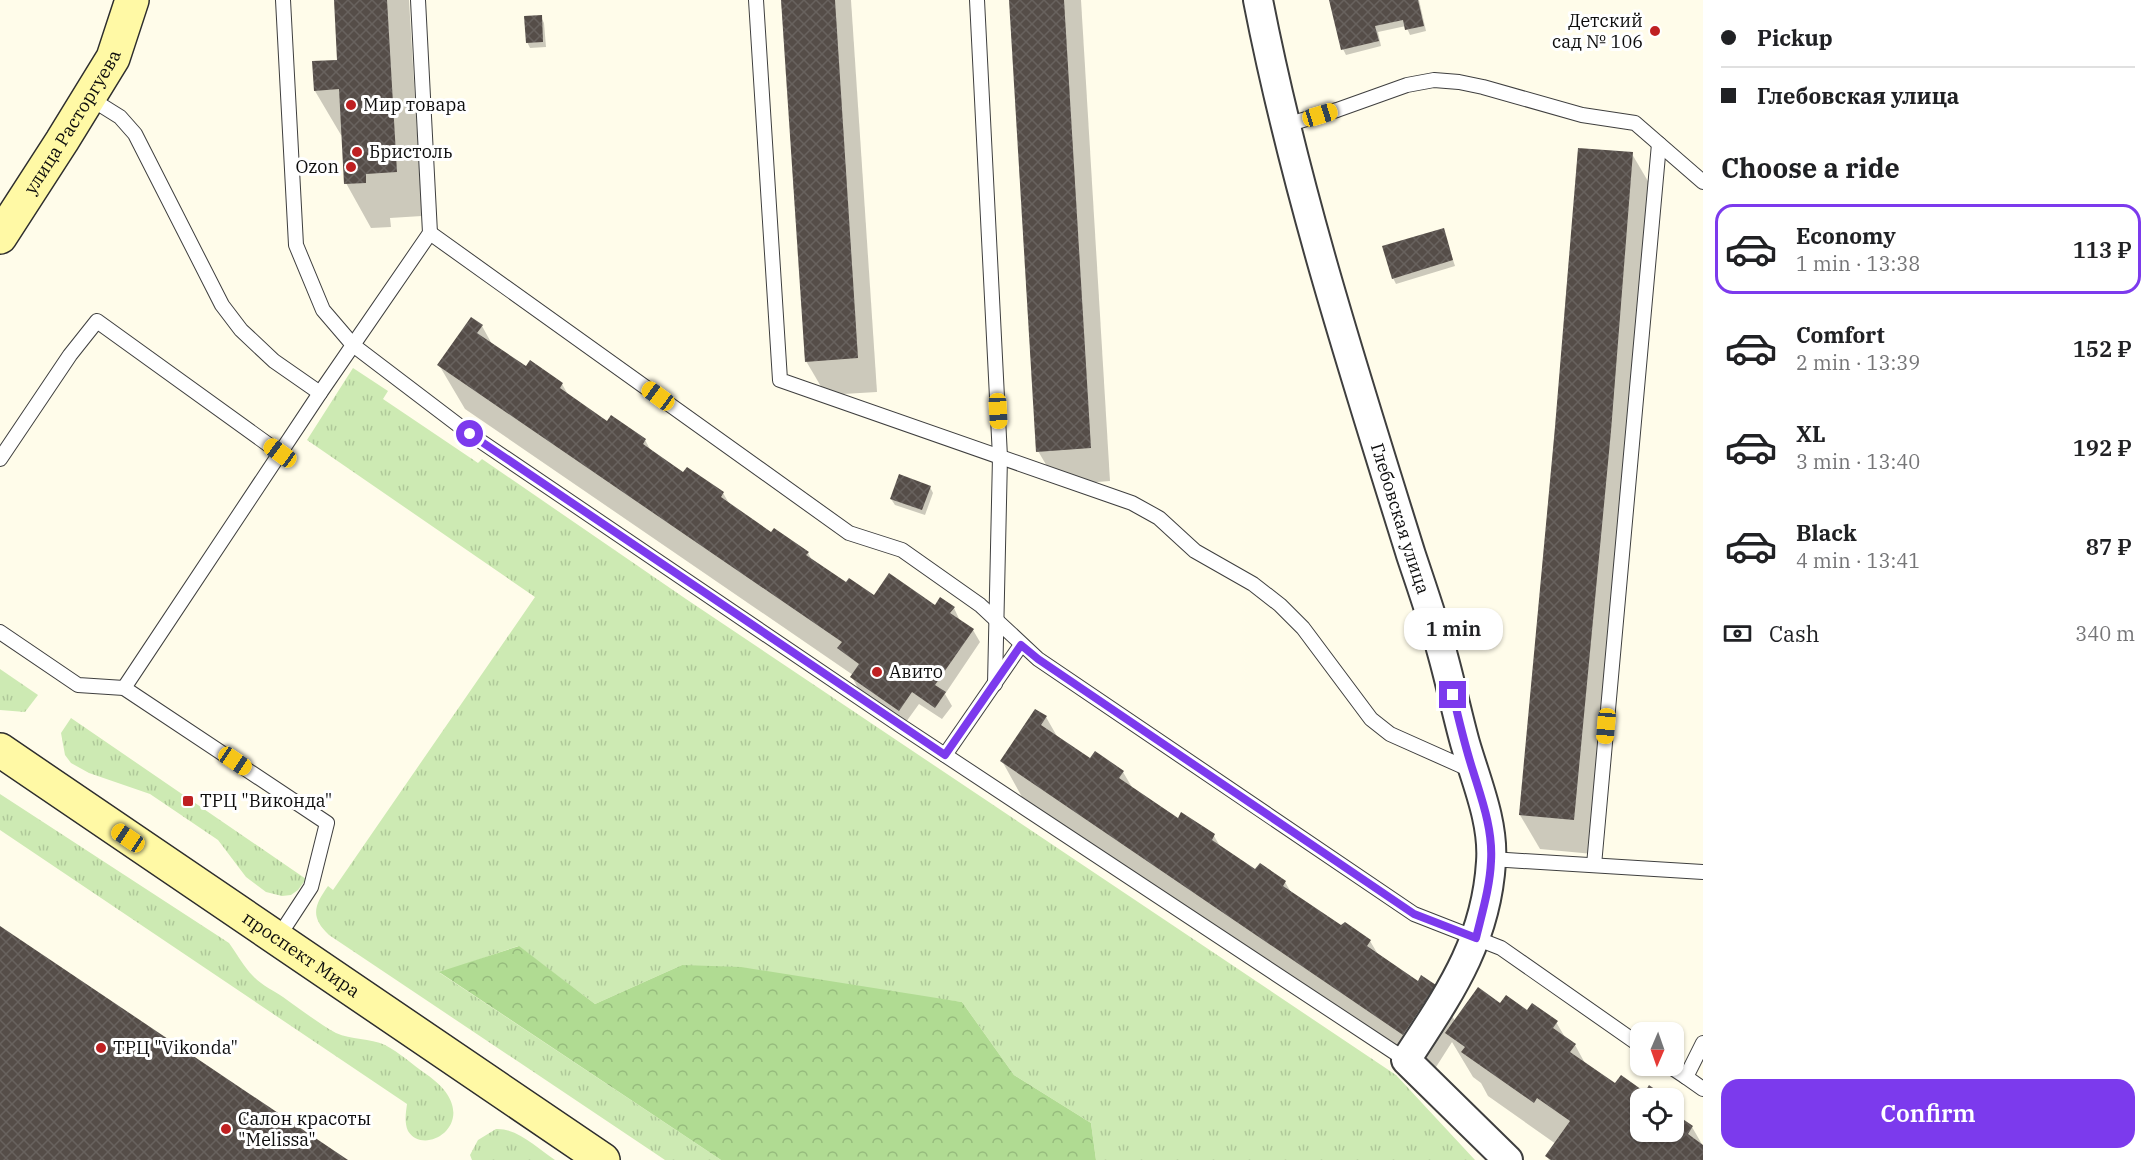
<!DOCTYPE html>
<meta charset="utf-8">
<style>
body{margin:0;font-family:"IBM Plex Serif",serif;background:#f2f2f2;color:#202124;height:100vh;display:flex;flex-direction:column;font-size:22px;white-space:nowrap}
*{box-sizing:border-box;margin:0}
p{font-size:20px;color:#757577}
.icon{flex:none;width:33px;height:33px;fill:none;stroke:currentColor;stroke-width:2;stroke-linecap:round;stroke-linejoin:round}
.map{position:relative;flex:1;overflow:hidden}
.panel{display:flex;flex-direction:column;background:#fff;width:450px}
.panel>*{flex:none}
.top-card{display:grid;align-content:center;height:132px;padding:0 18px;background:#fff}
.needle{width:39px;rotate:182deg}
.tools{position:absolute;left:1630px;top:1022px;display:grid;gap:12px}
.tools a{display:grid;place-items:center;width:54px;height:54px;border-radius:12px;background:#fff;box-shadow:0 2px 4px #0004;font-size:30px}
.end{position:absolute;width:27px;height:27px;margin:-14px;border:8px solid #7c3aed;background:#fff;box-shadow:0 0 0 3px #fff}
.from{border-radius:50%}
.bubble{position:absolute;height:42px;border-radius:18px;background:#fff;box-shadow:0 2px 4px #0004;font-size:20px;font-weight:600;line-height:42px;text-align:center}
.car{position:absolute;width:18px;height:36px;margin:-18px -9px;border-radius:8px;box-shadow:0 0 4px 2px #0007;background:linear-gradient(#f5c518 24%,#345 0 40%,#f5c518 0 76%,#345 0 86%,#f5c518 0)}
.top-card b{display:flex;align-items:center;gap:21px;height:57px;font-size:22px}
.top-card b+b{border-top:2px solid #e0e0e0}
.top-card i{width:15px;height:15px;background:#202124}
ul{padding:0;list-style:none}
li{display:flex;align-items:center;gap:18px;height:90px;margin:0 12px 9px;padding:0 6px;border:3px solid transparent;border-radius:18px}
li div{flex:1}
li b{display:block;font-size:22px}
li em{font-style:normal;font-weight:600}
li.selected{border-color:#7c3aed}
li>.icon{width:54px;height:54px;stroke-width:1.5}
h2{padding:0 18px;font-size:27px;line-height:72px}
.pay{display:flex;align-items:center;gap:15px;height:66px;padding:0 18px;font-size:22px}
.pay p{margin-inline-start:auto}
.cta{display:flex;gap:12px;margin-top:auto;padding:12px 18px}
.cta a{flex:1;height:69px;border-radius:18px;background:#7c3aed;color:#fff;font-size:24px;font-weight:600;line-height:69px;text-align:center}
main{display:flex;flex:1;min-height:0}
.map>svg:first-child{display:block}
.grass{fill:url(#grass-tufts)}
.forest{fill:url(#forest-crowns)}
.shadow{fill:#0003}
.building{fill:url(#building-cross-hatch)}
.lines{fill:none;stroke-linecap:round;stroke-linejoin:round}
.lane-casing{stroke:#3f3f3f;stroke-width:16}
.street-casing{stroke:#3f3f3f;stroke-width:32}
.secondary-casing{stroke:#2e2e2e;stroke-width:36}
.lane{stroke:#fff;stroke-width:14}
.street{stroke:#fff;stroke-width:28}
.secondary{stroke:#fff9a5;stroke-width:33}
.route{stroke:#7c3aed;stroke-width:8}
.poi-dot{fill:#bf2021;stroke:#fff;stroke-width:2}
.labels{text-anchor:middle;stroke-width:6;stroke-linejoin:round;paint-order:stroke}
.poi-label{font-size:18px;fill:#0c0c0c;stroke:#fff;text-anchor:start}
.street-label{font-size:18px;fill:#0c0c0c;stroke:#fff}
</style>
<main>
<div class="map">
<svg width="1703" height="1160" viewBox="0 0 1703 1160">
<defs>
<pattern id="grass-tufts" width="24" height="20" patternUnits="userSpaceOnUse" patternTransform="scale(1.5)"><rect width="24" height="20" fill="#cdeab3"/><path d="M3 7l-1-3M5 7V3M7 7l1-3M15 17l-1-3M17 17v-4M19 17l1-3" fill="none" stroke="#afc899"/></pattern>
<pattern id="forest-crowns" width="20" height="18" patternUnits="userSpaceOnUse" patternTransform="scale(1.5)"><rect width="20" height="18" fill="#b0db92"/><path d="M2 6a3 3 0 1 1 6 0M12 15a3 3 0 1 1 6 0" fill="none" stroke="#96bb7d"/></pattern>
<pattern id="building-cross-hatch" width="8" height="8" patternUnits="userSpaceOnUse" patternTransform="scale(1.5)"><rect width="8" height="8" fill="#554d48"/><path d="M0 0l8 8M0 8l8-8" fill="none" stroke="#68625e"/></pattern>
</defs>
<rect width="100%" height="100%" fill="#fffcea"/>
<!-- grass -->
<g class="grass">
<path d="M353,368L388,391L383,399L478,463L482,459L686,599L1396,1075L1475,1160H1096L1091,1123L1014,1075L962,1002L682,965L595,1004L518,946L440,973L721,1160H665L329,935C310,917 314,906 328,886L333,890L535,597L307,440Z"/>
<polygon points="0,669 38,695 25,712 0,710"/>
<polygon points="71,718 306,879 298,890 291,895 282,896 266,892 246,877 218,840 150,794 89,773 71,763 65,755 61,733"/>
<path d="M0,794L229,943C237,954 244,967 253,976C261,985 274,991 283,997C300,1009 318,1023 336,1033C351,1040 370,1038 385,1045C399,1052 413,1065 426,1074C489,1117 426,1160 408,1131C404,1122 406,1112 407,1104L0,830Z"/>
<path d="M496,1129C518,1128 538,1149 555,1160H472L470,1155L478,1140Z"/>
</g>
<!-- forest -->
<polygon class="forest" points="519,946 595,1004 682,965 741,967 962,1002 1014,1075 1091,1123 1096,1160 721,1160 439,972"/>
<!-- shadow -->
<g class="shadow">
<polygon points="335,0 409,0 422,216 390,218 391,227 371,228 346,183 343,135 341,135 315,91 339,61"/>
<polygon points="782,0 851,0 877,392 826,395 806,361"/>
<polygon points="1011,0 1081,0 1110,481 1058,485 1038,451"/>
<polygon points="1331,0 1419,0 1426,31 1410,35 1406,26 1378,32 1381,46 1346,55 1343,49"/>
<polygon points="541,17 544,23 546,47 530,48 527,42"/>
<polygon points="1632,154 1652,188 1593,854 1540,849 1520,815 1556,428"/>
<polygon points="1443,229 1455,266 1396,284 1393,278"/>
<polygon points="482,326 493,346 526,368 562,384 570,398 607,423 645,440 651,451 684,474 723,493 730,505 772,534 808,553 813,562 846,585 873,596 954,608 960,621 973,630 980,642 945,694 952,706 942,719 919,704 906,722 859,690 852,677 853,675 465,409 439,365"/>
<polygon points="930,487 933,493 925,515 895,505 891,499"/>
<polygon points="1046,717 1058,738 1090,760 1123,772 1133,789 1178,820 1214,836 1221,848 1256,872 1285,882 1292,894 1342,927 1370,941 1379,956 1418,983 1435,986 1455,1021 1501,1005 1527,1012 1556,1022 1566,1039 1575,1045 1586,1065 1615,1085 1664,1098 1641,1098 1641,1131 1674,1131 1674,1105 1684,1121 1692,1127 1703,1146 1703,1160 1549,1160 1547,1156 1556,1144 1488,1096 1481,1083 1473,1077 1452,1042 1429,1078 1027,806 1002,761"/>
</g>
<!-- building -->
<g class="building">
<polygon points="334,0 387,0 397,172 366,174 366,183 344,184 339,89 314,91 312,61 337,60"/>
<polygon points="781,0 835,0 858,358 805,362"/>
<polygon points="1009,0 1064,0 1091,448 1036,452"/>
<polygon points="1329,0 1418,0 1424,26 1405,30 1403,20 1375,26 1379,41 1341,50"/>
<polygon points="542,15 543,42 526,43 524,16"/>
<polygon points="1578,148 1633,152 1611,431 1574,820 1519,815 1555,427"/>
<polygon points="1444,228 1453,260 1392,279 1382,246"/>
<polygon points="471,317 483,325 477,333 526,366 530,360 563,383 560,388 607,421 611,415 646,439 643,444 683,472 687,467 724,492 721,497 771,532 774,528 809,552 806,555 846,582 849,578 874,595 889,573 935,605 940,597 955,607 950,613 974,629 935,685 946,692 935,708 912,692 899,711 850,677 859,664 837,648 842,642 437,365"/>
<polygon points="899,474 931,486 922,510 890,499"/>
<polygon points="1035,709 1047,716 1041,725 1090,758 1095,751 1124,771 1119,778 1178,818 1181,812 1215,834 1212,840 1255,869 1260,863 1286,881 1283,886 1341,925 1345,922 1371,940 1367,946 1418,981 1421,975 1436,985 1403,1035 1000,761"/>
<polygon points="0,926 348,1160 0,1160"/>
<polygon points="1478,987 1500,1003 1506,995 1527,1010 1532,1003 1558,1021 1553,1028 1576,1044 1570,1052 1615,1083 1621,1075 1645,1092 1649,1085 1667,1098 1641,1098 1641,1131 1674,1131 1674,1113 1693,1126 1688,1134 1703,1145 1703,1160 1551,1160 1545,1156 1570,1121 1537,1098 1534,1103 1461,1052 1465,1047 1445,1033"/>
</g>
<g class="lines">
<defs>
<g id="lane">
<polyline points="283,0 296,245 323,310 353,345 470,434 895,722 1406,1060"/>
<polyline points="756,0 780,380 1132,503 1159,518 1195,551 1253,584 1280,605 1303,628 1371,719 1390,734 1473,771"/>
<polyline points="977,0 1000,457 995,684"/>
<polyline points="88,97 120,117 135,134 222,305 241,330 274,361 320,393"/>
<polyline points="1286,125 1337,110 1407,85 1434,80 1459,82 1483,87 1582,115 1635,123 1703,182"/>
<polyline points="430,233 849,533 902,550 980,605 1038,659 1414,914 1501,948 1641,1046"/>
<polyline points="0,459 70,355 97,321 280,453"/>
<polyline points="0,632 78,685 124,688 327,823 311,887 277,939"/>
<polyline points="124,688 320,393 430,233 418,0"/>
<polyline points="945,755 1021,645"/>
<polyline points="1491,859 1703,872"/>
<polyline points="1594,865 1659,144"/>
<polyline points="1703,1043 1686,1077 1703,1089"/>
<polyline points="1668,1065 1686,1077"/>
</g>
<g id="street">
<path id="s1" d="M1258,0C1295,189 1354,372 1411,555C1422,588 1434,622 1443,656C1451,685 1457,714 1465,743C1476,781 1494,822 1491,862C1486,943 1448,995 1406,1060L1508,1160"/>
</g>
<g id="secondary">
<path id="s2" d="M0,237L62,141L113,58L132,0"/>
<path id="s3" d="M0,750L603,1160"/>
</g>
</defs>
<!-- lane casing -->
<use href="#lane" class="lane-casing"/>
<!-- street casing -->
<use href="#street" class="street-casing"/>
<!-- secondary casing -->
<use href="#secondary" class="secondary-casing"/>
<!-- lane -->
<use href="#lane" class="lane"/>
<!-- street -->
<use href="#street" class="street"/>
<!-- secondary -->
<use href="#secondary" class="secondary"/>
</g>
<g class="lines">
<!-- route -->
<path class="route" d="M470,434L945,755L1021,645L1038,659L1414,914L1476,938C1482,913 1490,887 1491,861C1493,830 1482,800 1473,771C1465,746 1459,721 1453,695"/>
</g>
<!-- markers -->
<g class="poi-dot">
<circle cx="1655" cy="31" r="6"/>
<circle cx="351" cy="105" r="6"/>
<circle cx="357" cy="152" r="6"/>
<circle cx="351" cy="167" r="6"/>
<circle cx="877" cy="672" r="6"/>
<rect x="182" y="795" width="12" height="12" rx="3"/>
<circle cx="101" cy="1048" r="6"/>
<circle cx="226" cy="1129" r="6"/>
</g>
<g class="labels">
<!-- poi labels -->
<g class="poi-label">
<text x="1643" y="27" text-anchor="end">Детский<tspan x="1643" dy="21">сад № 106</tspan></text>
<text x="363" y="111">Мир товара</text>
<text x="369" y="158">Бристоль</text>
<text x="339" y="173" text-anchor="end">Ozon</text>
<text x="889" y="678">Авито</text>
<text x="200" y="807">ТРЦ "Виконда"</text>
<text x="113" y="1054">ТРЦ "Vikonda"</text>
<text x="238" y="1125">Салон красоты<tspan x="238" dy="21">"Melissa"</tspan></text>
</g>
<!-- street labels -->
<g class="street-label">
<text dy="6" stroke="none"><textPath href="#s2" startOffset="136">улица Расторгуева</textPath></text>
<text dy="6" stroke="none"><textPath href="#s1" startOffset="538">Глебовская улица</textPath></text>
<text dy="6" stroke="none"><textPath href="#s3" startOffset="364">проспект Мира</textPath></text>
</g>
</g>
</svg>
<div class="tools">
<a><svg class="needle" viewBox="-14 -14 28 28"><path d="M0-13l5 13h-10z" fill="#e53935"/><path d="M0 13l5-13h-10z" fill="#757577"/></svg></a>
<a><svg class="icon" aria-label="locate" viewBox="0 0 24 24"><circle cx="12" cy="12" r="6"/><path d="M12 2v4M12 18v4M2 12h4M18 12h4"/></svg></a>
</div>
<i class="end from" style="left:470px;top:434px"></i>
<i class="end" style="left:1453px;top:695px"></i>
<div class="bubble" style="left:1404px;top:608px;width:99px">1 min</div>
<i class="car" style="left:1320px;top:115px;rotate:73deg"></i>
<i class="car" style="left:658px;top:396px;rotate:306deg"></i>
<i class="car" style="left:998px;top:411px;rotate:177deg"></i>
<i class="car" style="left:280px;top:453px;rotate:306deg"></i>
<i class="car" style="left:1606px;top:726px;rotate:185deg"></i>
<i class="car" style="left:235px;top:761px;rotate:124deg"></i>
<i class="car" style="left:128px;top:838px;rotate:304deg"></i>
</div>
<section class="panel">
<div class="top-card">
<b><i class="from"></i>Pickup</b>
<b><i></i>Глебовская улица</b>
</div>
<h2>Choose a ride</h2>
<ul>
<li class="selected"><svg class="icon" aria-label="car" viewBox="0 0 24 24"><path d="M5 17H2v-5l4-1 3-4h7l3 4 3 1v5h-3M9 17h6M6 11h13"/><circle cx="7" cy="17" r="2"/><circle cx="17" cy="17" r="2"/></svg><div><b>Economy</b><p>1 min · 13:38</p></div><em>113 ₽</em></li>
<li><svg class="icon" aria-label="car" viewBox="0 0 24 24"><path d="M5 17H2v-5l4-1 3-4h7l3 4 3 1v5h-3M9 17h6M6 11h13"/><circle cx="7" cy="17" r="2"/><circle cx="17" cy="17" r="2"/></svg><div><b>Comfort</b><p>2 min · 13:39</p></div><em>152 ₽</em></li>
<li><svg class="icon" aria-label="car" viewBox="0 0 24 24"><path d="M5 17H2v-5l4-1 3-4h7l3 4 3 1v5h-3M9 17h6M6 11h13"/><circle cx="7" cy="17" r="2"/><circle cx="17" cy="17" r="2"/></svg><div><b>XL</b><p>3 min · 13:40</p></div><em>192 ₽</em></li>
<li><svg class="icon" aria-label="car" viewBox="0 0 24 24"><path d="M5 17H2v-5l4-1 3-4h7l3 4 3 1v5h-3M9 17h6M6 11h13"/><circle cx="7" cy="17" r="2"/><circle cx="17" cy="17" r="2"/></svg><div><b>Black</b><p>4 min · 13:41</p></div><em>87 ₽</em></li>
</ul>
<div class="pay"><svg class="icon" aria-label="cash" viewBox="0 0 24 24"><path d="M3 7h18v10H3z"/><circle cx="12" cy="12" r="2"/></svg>Cash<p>340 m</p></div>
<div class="cta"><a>Confirm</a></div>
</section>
</main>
